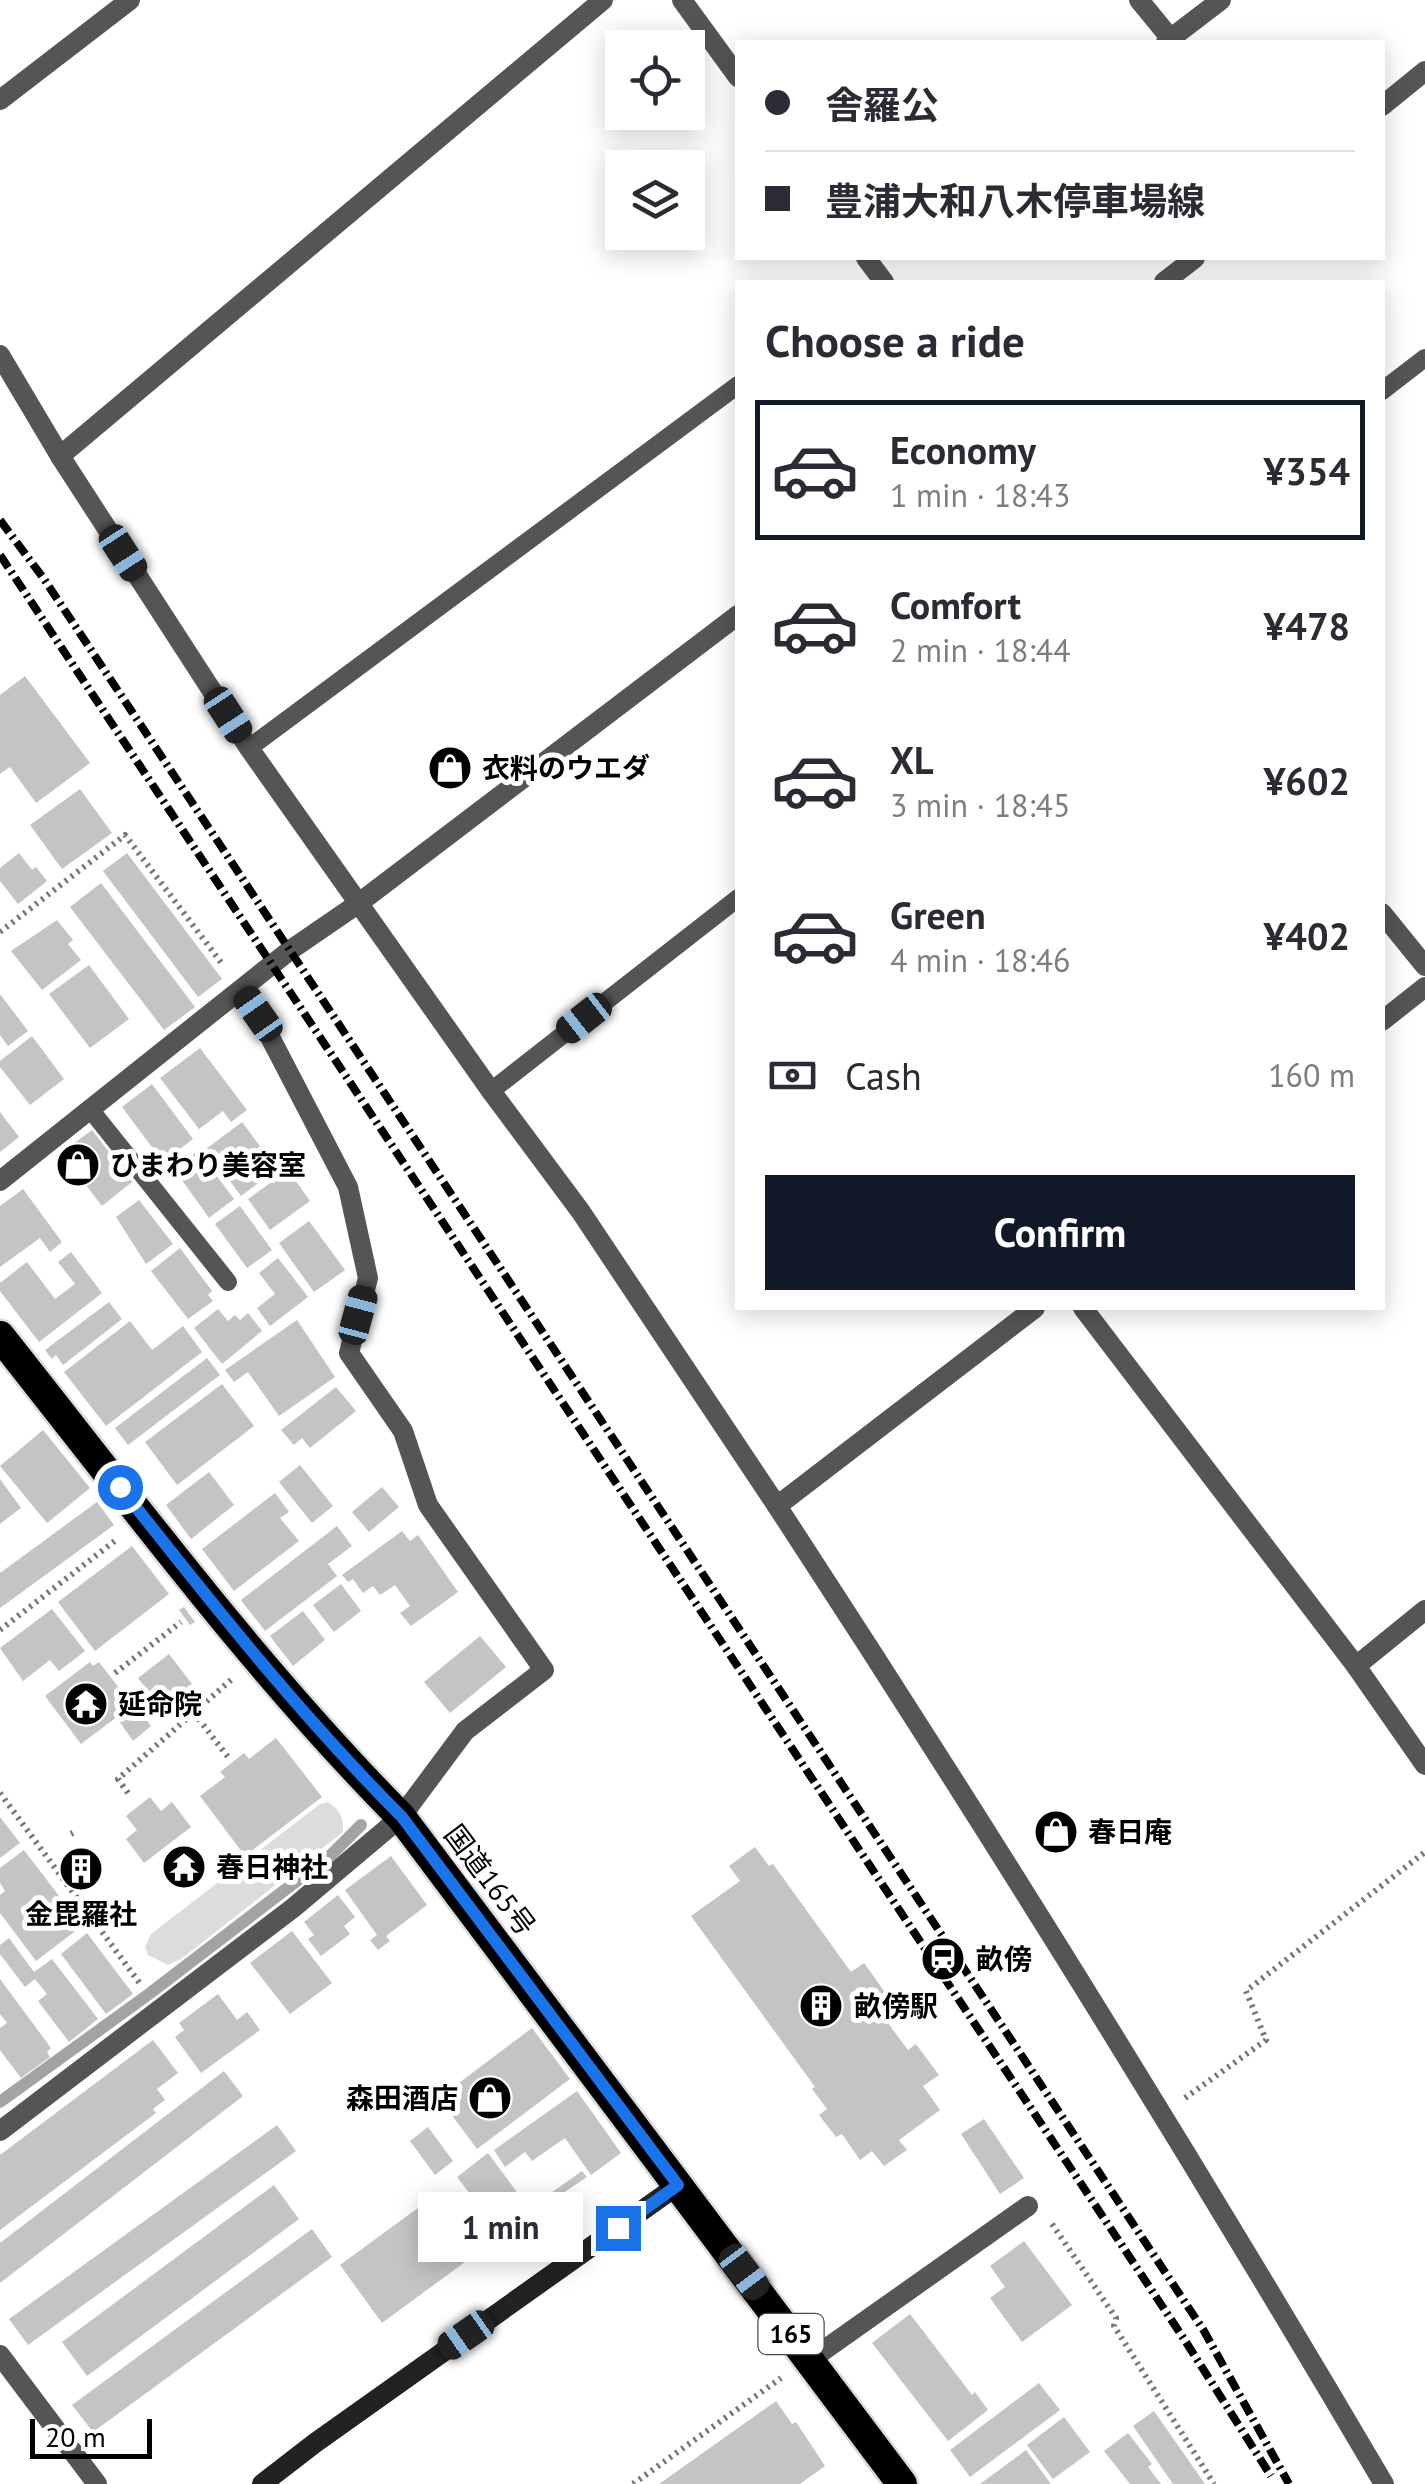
<!DOCTYPE html>
<meta charset="utf-8">
<style>
body{margin:0;font-family:"PT Sans","Noto Sans JP",sans-serif;background:#f7f7f7;color:#2b2b33;height:100vh;display:flex;flex-direction:column;font-size:38px;white-space:nowrap}
*{box-sizing:border-box;margin:0}
p{font-size:32px;color:#7c7c81}
.icon{flex:none;width:55px;height:55px;fill:none;stroke:currentColor;stroke-width:2;stroke-linecap:round;stroke-linejoin:round}
.map{position:relative;flex:1;overflow:hidden}
.side{position:absolute;left:735px;top:280px;width:650px;height:1030px;display:flex;flex-direction:column;background:#fff;border-radius:0px;box-shadow:0 5px 25px #0003}
.side>*{flex:none}
.hud{position:absolute;left:735px;top:40px;width:650px;height:220px;border-radius:0px;box-shadow:0 5px 25px #0003;display:grid;align-content:center;height:220px;padding:0 30px;background:#fff}
.buttons{position:absolute;left:605px;top:30px;display:grid;gap:20px}
.buttons a{display:grid;place-items:center;width:100px;height:100px;border-radius:0px;background:#fff;box-shadow:0 5px 25px #0003;font-size:50px}
.scale{position:absolute;left:30px;bottom:25px;width:122px;box-sizing:border-box;padding-left:10px;border:5px solid #000;border-top:0;font-size:28px;line-height:35px;white-space:nowrap;color:#000;-webkit-text-stroke:8px #fff;paint-order:stroke}
.end{position:absolute;width:45px;height:45px;margin:-22px;border:12px solid #1a73e8;background:#fff;box-shadow:0 0 0 5px #fff}
.from{border-radius:50%}
.bubble{position:absolute;height:70px;border-radius:0px;background:#fff;box-shadow:0 5px 25px #0003;font-size:32px;font-weight:600;line-height:70px;text-align:center}
.car{position:absolute;width:30px;height:60px;margin:-30px -15px;border-radius:12px;box-shadow:0 0 8px 2px #0007;background:linear-gradient(#222 24%,#8ab4d8 0 40%,#222 0 76%,#8ab4d8 0 86%,#222 0)}
.hud b{display:flex;align-items:center;gap:35px;height:95px;font-size:38px}
.hud b+b{border-top:2px solid #e1e1e2}
.hud i{width:25px;height:25px;background:#2b2b33}
ul{padding:0;list-style:none}
li{display:flex;align-items:center;gap:30px;height:140px;margin:0 20px 15px;padding:0 10px;border:5px solid transparent;border-radius:0px}
li div{flex:1}
li b{display:block;font-size:38px}
li em{font-style:normal;font-weight:600}
li.on{border-color:#111827}
li>.icon{width:90px;height:90px;stroke-width:1.5}
h2{padding:0 30px;font-size:45px;line-height:120px}
.pay{display:flex;align-items:center;gap:25px;height:110px;padding:0 30px;font-size:38px}
.pay p{margin-inline-start:auto}
.action{display:flex;gap:20px;margin-top:auto;padding:20px 30px}
.action a{flex:1;height:115px;border-radius:0px;background:#111827;color:#fff;font-size:40px;font-weight:600;line-height:115px;text-align:center}
.map>svg:first-child{display:block}
.green{fill:#dcdcdc}
.lines{fill:none;stroke-linecap:round;stroke-linejoin:round}
.stream{stroke:#a3a3a3;stroke-width:12}
.building{fill:#c4c4c4}
.highway-casing{stroke:#dbdbdb;stroke-width:35}
.path{stroke:#777;stroke-width:6;stroke-dasharray:2.5 5;stroke-linecap:butt}
.lane{stroke:#555;stroke-width:18}
.street{stroke:#555;stroke-width:20}
.secondary{stroke:#222;stroke-width:20}
.highway{stroke:#000;stroke-width:30}
.rail{stroke:#000;stroke-width:8;stroke-dasharray:15 5 2.5 5;stroke-linecap:butt}
.route{stroke:#1a73e8;stroke-width:12}
.labels{text-anchor:middle;stroke-width:10;stroke-linejoin:round;paint-order:stroke}
.shield{fill:#fff;stroke:#4c4c4c;stroke-width:2.5}
.shield-label{font-size:25px;font-weight:bold;fill:#000}
.poi-label{font-size:28px;font-weight:bold;fill:#000;stroke:#fff;text-anchor:start}
.street-label{font-size:28px;fill:#000;stroke:#fff}
</style>
<div class="map">
<svg width="1425" height="2484" viewBox="0 0 1425 2484">
<rect width="100%" height="100%" fill="#fff"/>
<!-- green -->
<path class="green" d="M328,1802C340,1810 344,1818 343,1832L181,1959L168,1965L148,1955L145,1947L151,1934L320,1804Z"/>
<g class="lines">
<!-- stream -->
<polyline class="stream" points="0,2102 149,1994 332,1854 361,1825"/>
</g>
<!-- building -->
<g class="building">
<polygon points="25,676 90,763 36,803 10,767 0,774 0,695"/>
<polygon points="80,789 112,833 62,869 30,825"/>
<polygon points="19,853 32,870 36,867 47,881 18,904 0,881 0,868"/>
<polygon points="127,853 222,979 198,997 103,871"/>
<polygon points="101,883 195,1007 164,1030 70,907"/>
<polygon points="57,920 73,940 68,944 81,960 42,990 11,951"/>
<polygon points="89,965 129,1019 90,1048 49,994"/>
<polygon points="0,994 28,1031 8,1046 0,1035"/>
<polygon points="32,1036 64,1079 30,1105 0,1067 0,1061"/>
<polygon points="200,1048 247,1110 231,1122 223,1111 199,1129 160,1078"/>
<polygon points="152,1084 193,1139 163,1162 122,1107"/>
<polygon points="0,1112 19,1137 0,1152"/>
<polygon points="242,1122 277,1169 241,1196 206,1149"/>
<polygon points="92,1130 132,1182 102,1206 61,1153"/>
<polygon points="198,1151 234,1199 209,1218 174,1169"/>
<polygon points="288,1170 310,1201 270,1230 248,1199"/>
<polygon points="23,1189 62,1242 50,1252 40,1238 0,1267 0,1206"/>
<polygon points="139,1200 173,1244 146,1264 116,1217"/>
<polygon points="240,1206 272,1250 247,1268 215,1224"/>
<polygon points="309,1221 345,1270 314,1292 279,1243"/>
<polygon points="180,1248 212,1291 208,1295 213,1301 188,1319 151,1271"/>
<polygon points="71,1252 102,1293 39,1342 0,1291 0,1283 27,1262 55,1299 75,1284 58,1262"/>
<polygon points="278,1258 308,1297 270,1326 257,1308 275,1294 259,1273"/>
<polygon points="109,1302 122,1319 63,1365 56,1355 52,1359 45,1350"/>
<polygon points="218,1309 228,1321 235,1315 240,1320 248,1313 262,1331 222,1364 194,1328"/>
<polygon points="297,1320 335,1377 279,1416 248,1372 234,1382 225,1370"/>
<polygon points="130,1321 152,1350 183,1326 202,1352 106,1426 64,1372"/>
<polygon points="207,1358 220,1375 128,1445 115,1428"/>
<polygon points="222,1384 254,1426 177,1485 145,1442"/>
<polygon points="336,1387 356,1411 310,1448 302,1438 294,1445 281,1430"/>
<polygon points="43,1430 90,1488 47,1523 0,1466"/>
<polygon points="300,1465 333,1506 312,1523 279,1482"/>
<polygon points="209,1472 234,1505 191,1539 166,1505"/>
<polygon points="0,1479 21,1508 0,1524"/>
<polygon points="382,1487 399,1507 369,1532 352,1512"/>
<polygon points="275,1493 289,1512 280,1518 299,1541 234,1591 202,1549"/>
<polygon points="97,1502 114,1525 0,1608 0,1573"/>
<polygon points="337,1526 352,1546 328,1564 337,1576 265,1631 241,1600"/>
<polygon points="402,1531 410,1541 418,1535 458,1592 411,1626 400,1613 410,1606 395,1585 380,1595 373,1586 363,1593 353,1579 348,1582 342,1575"/>
<polygon points="132,1546 169,1594 95,1651 58,1602"/>
<polygon points="341,1584 361,1611 334,1632 313,1605"/>
<polygon points="184,1607 195,1622 190,1625 179,1610"/>
<polygon points="52,1609 85,1651 59,1671 50,1660 23,1681 0,1648"/>
<polygon points="303,1611 325,1640 293,1666 270,1636"/>
<polygon points="480,1636 506,1667 450,1713 424,1682"/>
<polygon points="169,1654 192,1684 160,1708 138,1678"/>
<polygon points="90,1662 93,1666 99,1662 123,1693 116,1698 126,1710 81,1744 45,1696"/>
<polygon points="137,1707 151,1726 133,1741 119,1721"/>
<polygon points="276,1738 322,1797 245,1856 200,1796 225,1777 220,1772 244,1753 249,1759"/>
<polygon points="150,1797 161,1811 172,1802 191,1827 144,1863 126,1839 137,1830 126,1816"/>
<polygon points="0,1817 20,1843 0,1858"/>
<polygon points="755,1847 769,1866 773,1864 851,1972 864,1963 892,2002 879,2011 908,2050 916,2044 939,2075 923,2086 940,2110 899,2140 907,2150 884,2166 872,2151 860,2160 842,2134 836,2137 819,2115 827,2109 812,2089 815,2087 691,1916 740,1881 729,1866"/>
<polygon points="188,1848 203,1869 181,1886 166,1865"/>
<polygon points="24,1850 82,1926 36,1961 0,1913 0,1895 5,1891 0,1883 0,1868"/>
<polygon points="391,1856 427,1905 386,1936 390,1941 378,1950 370,1940 377,1935 345,1890"/>
<polygon points="338,1895 355,1917 344,1926 350,1934 321,1956 308,1939 314,1935 304,1922"/>
<polygon points="292,1931 332,1983 290,2014 250,1963"/>
<polygon points="87,1933 133,1994 106,2014 61,1954"/>
<polygon points="9,1938 34,1972 52,1959 98,2019 69,2042 38,2001 47,1994 35,1979 25,1987 0,1954 0,1945"/>
<polygon points="0,1979 51,2048 47,2052 50,2057 21,2078 0,2050 0,2028 7,2023 0,2014"/>
<polygon points="218,1994 237,2020 247,2012 260,2030 201,2073 175,2037 184,2030 179,2023"/>
<polygon points="532,2028 570,2079 477,2149 439,2098"/>
<polygon points="153,2040 178,2073 157,2089 165,2100 153,2109 156,2113 0,2230 0,2155"/>
<polygon points="224,2071 243,2096 0,2283 0,2243"/>
<polygon points="577,2091 621,2153 591,2175 565,2138 532,2161 525,2152 505,2167 494,2150"/>
<polygon points="984,2119 1024,2178 1000,2194 961,2134"/>
<polygon points="277,2125 296,2151 28,2345 9,2319"/>
<polygon points="428,2127 453,2161 435,2175 410,2141"/>
<polygon points="488,2153 533,2214 478,2255 458,2229 483,2211 457,2177"/>
<polygon points="582,2171 587,2177 538,2210 534,2205"/>
<polygon points="274,2185 299,2219 87,2376 62,2342"/>
<polygon points="422,2205 465,2262 382,2323 340,2265"/>
<polygon points="312,2229 332,2257 93,2432 72,2405"/>
<polygon points="1024,2241 1072,2305 1022,2342 990,2298 1005,2287 990,2266"/>
<polygon points="910,2314 972,2395 975,2392 988,2410 948,2441 872,2343"/>
<polygon points="1039,2383 1060,2410 970,2477 950,2450"/>
<polygon points="776,2401 792,2424 796,2422 825,2466 800,2484 659,2484"/>
<polygon points="1154,2411 1205,2484 1173,2484 1133,2426"/>
<polygon points="1064,2417 1090,2452 1053,2479 1027,2445"/>
<polygon points="1128,2433 1152,2464 1148,2467 1161,2484 1130,2484 1104,2451"/>
<polygon points="1026,2450 1051,2484 980,2484"/>
</g>
<g class="lines">
<defs>
<path id="highway" d="M0,1336C130,1500 254,1668 401,1817L902,2484"/>
</defs>
<!-- highway casing -->
<use href="#highway" class="highway-casing"/>
<!-- path -->
<g class="path">
<polyline points="0,932 125,835 223,965"/>
<polyline points="0,1630 116,1540"/>
<polyline points="115,1673 181,1622"/>
<polyline points="194,1713 228,1757"/>
<polyline points="0,1793 141,1985"/>
<polyline points="128,1793 118,1779 232,1679"/>
<polyline points="71,1834 73,1833"/>
<polyline points="1185,2098 1266,2040 1246,1991 1425,1852"/>
<polyline points="1052,2224 1116,2318 1114,2326 1214,2484"/>
<polyline points="633,2484 781,2378"/>
</g>
<!-- lane -->
<g class="lane">
<polyline points="1382,391 1425,358"/>
<polyline points="249,748 738,385"/>
<polyline points="491,1091 738,898"/>
<polyline points="90,1109 228,1282"/>
</g>
<!-- street -->
<g class="street">
<polyline points="682,0 738,77"/>
<polyline points="1139,0 1171,39"/>
<polyline points="1166,42 1221,0"/>
<polyline points="0,100 130,0"/>
<polyline points="1382,106 1425,71"/>
<polyline points="866,258 884,282"/>
<polyline points="1164,282 1195,258"/>
<polyline points="0,355 60,456 249,748 491,1091 581,1212 777,1506 1035,1308"/>
<polyline points="60,456 603,0"/>
<polyline points="1382,913 1425,966"/>
<polyline points="1382,1021 1425,987"/>
<polyline points="0,1181 289,951 359,903 738,615"/>
<polyline points="1083,1308 1356,1666 1425,1765"/>
<path d="M777,1506C987,1827 1189,2153 1384,2484"/>
<polyline points="1356,1666 1425,1610"/>
<polyline points="0,2131 293,1908 401,1817 465,1731 544,1670 428,1505 403,1431 349,1353 368,1278 348,1187 258,1014 242,990"/>
<polyline points="0,2355 97,2484"/>
<polyline points="810,2360 1028,2206"/>
</g>
<!-- secondary -->
<polyline class="secondary" points="262,2484 315,2443 678,2185"/>
<!-- highway -->
<use href="#highway" class="highway"/>
<!-- rail -->
<g class="rail">
<polyline points="0,520 44,579 1204,2331 1289,2484"/>
<polyline points="0,555 1184,2339 1271,2476"/>
</g>
</g>
<g class="lines">
<!-- route -->
<path class="route" d="M120,1487C210,1601 299,1714 402,1817L678,2185L618,2228"/>
</g>
<!-- icons -->
<defs>
<symbol id="shop-disc" viewBox="-11 -11 22 22"><circle r="9.5" fill="#000" stroke="#fff"/><path d="M-5-2.5h2.3a2.7 3.5 0 0 1 5.4 0H5L5.5 6h-11ZM-1.5-2.5h3a1.5 2.3 0 0 0-3 0Z" fill="#fff"/></symbol>
<symbol id="temple-disc" viewBox="-11 -11 22 22"><circle r="9.5" fill="#000" stroke="#fff"/><path d="M0-6L5-2H3V0L6.5 2.5H4V6H1.5V3h-3V6H-4V2.5H-6.5L-3 0V-2H-5Z" fill="#fff"/></symbol>
<symbol id="building-disc" viewBox="-11 -11 22 22"><circle r="9.5" fill="#000" stroke="#fff"/><path d="M-4-6H4V6H1V3H-1V6H-4ZM-2.5-4.3h1.7v1.8h-1.7ZM.8-4.3h1.7v1.8H.8ZM-2.5-1h1.7V.8h-1.7ZM.8-1h1.7V.8H.8Z" fill="#fff"/></symbol>
<symbol id="station-disc" viewBox="-11 -11 22 22"><circle r="9.5" fill="#000" stroke="#fff"/><path d="M-3-6H3Q5-6 5-4V2Q5 4 3 4L4.5 6H3L1.5 4h-3L-3 6H-4.5L-3 4Q-5 4-5 2V-4Q-5-6-3-6ZM-3.5-4v3h7v-3ZM-3.5 1v1.5H-2V1ZM2 1v1.5H3.5V1Z" fill="#fff"/></symbol>
</defs>
<g fill-rule="evenodd">
<use href="#shop-disc" x="425" y="743" width="50" height="50"/>
<use href="#shop-disc" x="53" y="1140" width="50" height="50"/>
<use href="#temple-disc" x="61" y="1679" width="50" height="50"/>
<use href="#shop-disc" x="1031" y="1807" width="50" height="50"/>
<use href="#temple-disc" x="159" y="1842" width="50" height="50"/>
<use href="#building-disc" x="56" y="1844" width="50" height="50"/>
<use href="#station-disc" x="918" y="1934" width="50" height="50"/>
<use href="#building-disc" x="796" y="1981" width="50" height="50"/>
<use href="#shop-disc" x="465" y="2073" width="50" height="50"/>
</g>
<g class="labels">
<!-- shield labels -->
<rect class="shield" x="758.5" y="2314" width="65" height="40" rx="8"/>
<g class="shield-label">
<text x="791" y="2343">165</text>
</g>
<!-- poi labels -->
<g class="poi-label">
<text x="482" y="778">衣料のウエダ</text>
<text x="110" y="1175">ひまわり美容室</text>
<text x="118" y="1714">延命院</text>
<text x="1088" y="1842">春日庵</text>
<text x="216" y="1877">春日神社</text>
<text x="81" y="1924" text-anchor="middle">金毘羅社</text>
<text x="976" y="1969">畝傍</text>
<text x="854" y="2016">畝傍駅</text>
<text x="458" y="2108" text-anchor="end">森田酒店</text>
</g>
<!-- street labels -->
<g class="street-label">
<text transform="translate(490 1880) rotate(53)" y="10">国道165号</text>
</g>
</g>
</svg>
<div class="buttons">
<a><svg class="icon" aria-label="locate" viewBox="0 0 24 24"><circle cx="12" cy="12" r="6"/><path d="M12 2v4M12 18v4M2 12h4M18 12h4"/></svg></a>
<a><svg class="icon" aria-label="layers" viewBox="0 0 24 24"><path d="M12 4l9 5-9 5-9-5zM3 14l9 5 9-5"/></svg></a>
</div>
<div class="scale">20 m</div>
<i class="end from" style="left:120px;top:1487px"></i>
<i class="end" style="left:618px;top:2228px"></i>
<div class="bubble" style="left:418px;top:2192px;width:165px">1 min</div>
<i class="car" style="left:123px;top:553px;rotate:147deg"></i>
<i class="car" style="left:228px;top:715px;rotate:147deg"></i>
<i class="car" style="left:258px;top:1014px;rotate:325deg"></i>
<i class="car" style="left:584px;top:1018px;rotate:232deg"></i>
<i class="car" style="left:358px;top:1315px;rotate:15deg"></i>
<i class="car" style="left:744px;top:2272px;rotate:143deg"></i>
<i class="car" style="left:466px;top:2335px;rotate:235deg"></i>
<div class="hud">
<b><i class="from"></i>舎羅公</b>
<b><i></i>豊浦大和八木停車場線</b>
</div>
<section class="side">
<h2>Choose a ride</h2>
<ul>
<li class="on"><svg class="icon" aria-label="car" viewBox="0 0 24 24"><path d="M5 17H2v-5l4-1 3-4h7l3 4 3 1v5h-3M9 17h6M6 11h13"/><circle cx="7" cy="17" r="2"/><circle cx="17" cy="17" r="2"/></svg><div><b>Economy</b><p>1 min · 18:43</p></div><em>¥354</em></li>
<li><svg class="icon" aria-label="car" viewBox="0 0 24 24"><path d="M5 17H2v-5l4-1 3-4h7l3 4 3 1v5h-3M9 17h6M6 11h13"/><circle cx="7" cy="17" r="2"/><circle cx="17" cy="17" r="2"/></svg><div><b>Comfort</b><p>2 min · 18:44</p></div><em>¥478</em></li>
<li><svg class="icon" aria-label="car" viewBox="0 0 24 24"><path d="M5 17H2v-5l4-1 3-4h7l3 4 3 1v5h-3M9 17h6M6 11h13"/><circle cx="7" cy="17" r="2"/><circle cx="17" cy="17" r="2"/></svg><div><b>XL</b><p>3 min · 18:45</p></div><em>¥602</em></li>
<li><svg class="icon" aria-label="car" viewBox="0 0 24 24"><path d="M5 17H2v-5l4-1 3-4h7l3 4 3 1v5h-3M9 17h6M6 11h13"/><circle cx="7" cy="17" r="2"/><circle cx="17" cy="17" r="2"/></svg><div><b>Green</b><p>4 min · 18:46</p></div><em>¥402</em></li>
</ul>
<div class="pay"><svg class="icon" aria-label="cash" viewBox="0 0 24 24"><path d="M3 7h18v10H3z"/><circle cx="12" cy="12" r="2"/></svg>Cash<p>160 m</p></div>
<div class="action"><a>Confirm</a></div>
</section>
</div>
